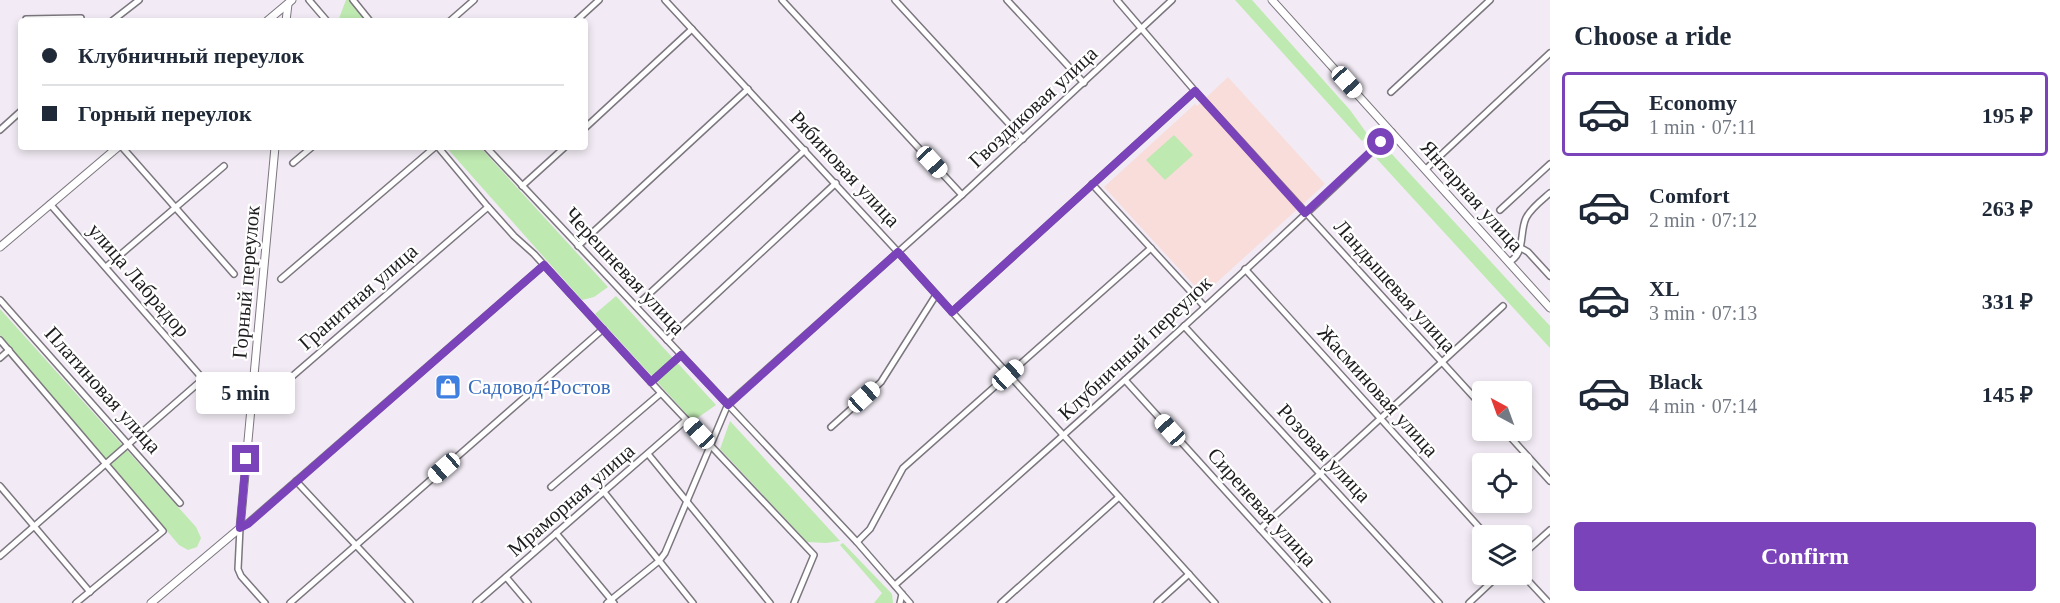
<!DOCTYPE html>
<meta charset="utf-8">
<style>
body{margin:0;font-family:"Times New Roman",serif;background:#f6f6f7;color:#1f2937;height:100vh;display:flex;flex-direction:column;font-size:22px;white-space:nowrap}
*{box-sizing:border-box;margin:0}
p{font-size:20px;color:#747a83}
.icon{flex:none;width:33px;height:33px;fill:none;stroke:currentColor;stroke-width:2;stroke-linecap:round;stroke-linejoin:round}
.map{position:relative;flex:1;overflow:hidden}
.side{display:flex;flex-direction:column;background:#fff;width:510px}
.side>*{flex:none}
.hud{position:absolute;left:18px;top:18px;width:570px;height:132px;border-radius:6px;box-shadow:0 3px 9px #0003;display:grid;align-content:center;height:132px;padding:0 24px;background:#fff}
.needle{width:39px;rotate:319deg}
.tools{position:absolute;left:1472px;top:381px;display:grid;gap:12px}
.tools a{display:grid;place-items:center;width:60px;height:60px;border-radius:6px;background:#fff;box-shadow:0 3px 9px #0003;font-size:30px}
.end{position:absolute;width:27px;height:27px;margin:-14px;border:8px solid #7b43b9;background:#fff;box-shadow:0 0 0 3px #fff}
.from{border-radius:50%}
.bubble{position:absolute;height:42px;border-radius:6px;background:#fff;box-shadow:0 3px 9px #0003;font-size:20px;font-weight:700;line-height:42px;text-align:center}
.car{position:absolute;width:18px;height:36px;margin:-18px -9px;border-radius:8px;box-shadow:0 0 4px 2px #0007;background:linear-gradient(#fff 24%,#345 0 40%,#fff 0 76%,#345 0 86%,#fff 0)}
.hud b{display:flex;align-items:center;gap:21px;height:57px;font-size:22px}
.hud b+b{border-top:2px solid #e0e1e3}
.hud i{width:15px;height:15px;background:#1f2937}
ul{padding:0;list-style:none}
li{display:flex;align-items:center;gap:18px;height:84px;margin:0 12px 9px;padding:0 12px;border:3px solid transparent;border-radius:6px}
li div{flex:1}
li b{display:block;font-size:22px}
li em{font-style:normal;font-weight:700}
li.current{border-color:#7b43b9}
li>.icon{width:54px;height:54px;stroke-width:1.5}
h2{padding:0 24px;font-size:27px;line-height:72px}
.cta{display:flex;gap:12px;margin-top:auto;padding:12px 24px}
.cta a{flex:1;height:69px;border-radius:6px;background:#7b43b9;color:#fff;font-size:24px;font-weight:700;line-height:69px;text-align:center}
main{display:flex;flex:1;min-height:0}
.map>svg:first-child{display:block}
.education{fill:#f8ddda}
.green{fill:#bee9b0}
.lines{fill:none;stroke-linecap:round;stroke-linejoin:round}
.minor-casing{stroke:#7c767f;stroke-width:8}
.tertiary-casing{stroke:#7c767f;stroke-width:9}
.minor{stroke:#fff;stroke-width:5}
.tertiary{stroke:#fff;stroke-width:7}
.route{stroke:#7b43b9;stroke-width:8}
.labels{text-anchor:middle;stroke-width:4.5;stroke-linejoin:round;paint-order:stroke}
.street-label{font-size:21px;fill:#1e1c1f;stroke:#fff}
.shop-label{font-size:21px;fill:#366cbe;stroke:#fff;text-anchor:start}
</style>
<main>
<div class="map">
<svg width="1550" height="603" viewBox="0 0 1550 603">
<rect width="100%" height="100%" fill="#f2ebf5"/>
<!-- education -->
<polygon class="education" points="1228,77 1325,184 1203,295 1104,187 1195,104 1197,106"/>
<!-- green -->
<g class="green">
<polygon points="346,0 349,0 366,21 338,21"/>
<polygon points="1235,0 1252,0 1350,110 1368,135 1362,141"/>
<polygon points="1174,135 1193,155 1165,180 1146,160"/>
<polygon points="446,147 480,147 608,287 594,297 582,300"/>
<polygon points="1389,151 1550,326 1550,348 1376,158"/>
<polygon points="616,296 716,405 693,421 595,314"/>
<polygon points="0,309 196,527 201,538 197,547 188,550 179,545 0,335"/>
<polygon points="730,421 840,541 826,543 807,542 720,449"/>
<polygon points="843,543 892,594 893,603 874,603 882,593 840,545"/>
</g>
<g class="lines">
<defs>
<g id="minor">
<polyline points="309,0 327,21"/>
<polyline points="353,0 370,21"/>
<polyline points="665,0 898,252 1215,603"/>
<polyline points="782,0 962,195"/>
<polyline points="895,0 1023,139"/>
<polyline points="1007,0 1084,83"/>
<polyline points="1117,0 1195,91 1482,406"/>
<polyline points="26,21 26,19 81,18"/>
<polyline points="112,21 139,0"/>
<polyline points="450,21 474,0"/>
<polyline points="576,21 599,0"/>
<polyline points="1391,92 1490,0"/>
<polyline points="585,128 692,29"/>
<polyline points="0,130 21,111"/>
<polyline points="122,147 234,274"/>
<polyline points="438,147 488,207 514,236 534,254 661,393 814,555 794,603"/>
<polyline points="486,147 857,542 910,603"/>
<polyline points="293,163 312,147"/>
<polyline points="1426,169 1550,53"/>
<polyline points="1092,184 1205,307"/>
<polyline points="522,186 565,147"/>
<polyline points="1500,210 1550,164"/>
<polyline points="578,246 748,89"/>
<polyline points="1521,248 1528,252 1550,276"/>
<path d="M1509,262C1526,253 1519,233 1526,218C1531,208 1542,200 1550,193"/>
<polyline points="106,267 224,166"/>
<polyline points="1245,269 1487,536"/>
<polyline points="281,279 435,147"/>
<polyline points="0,300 180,503"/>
<polyline points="636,306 805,150"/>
<polyline points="952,312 1195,91"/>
<polyline points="1184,326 1439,603"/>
<polyline points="0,340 163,531 76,603"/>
<polyline points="667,340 836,183"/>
<polyline points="0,358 9,350"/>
<polyline points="1125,380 1327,603"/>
<polyline points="651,382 681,355"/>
<polyline points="251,412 488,207"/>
<polyline points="831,427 881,382 936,295"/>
<polyline points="1504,430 1550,481"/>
<polyline points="648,454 770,603"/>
<polyline points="296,481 410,603"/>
<polyline points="0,486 90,592"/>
<polyline points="551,487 661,393"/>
<polyline points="604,492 693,603"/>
<polyline points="1260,529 1503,306"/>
<polyline points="556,533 614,603"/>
<polyline points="857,542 870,529 903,468 1151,248"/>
<polyline points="0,556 203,379 50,204"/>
<polyline points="1521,556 1550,530"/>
<polyline points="1521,573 1549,603"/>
<polyline points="506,577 528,603"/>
<path d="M895,585C1063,436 1231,287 1392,132"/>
<polyline points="265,603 241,576 238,569 240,528 248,523 544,265"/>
<polyline points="290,603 603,329"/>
<polyline points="476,603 686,420"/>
<polyline points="607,603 659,561 665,553 728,404 962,195 1172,0"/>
<polyline points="900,603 902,594"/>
<polyline points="1001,603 1119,497"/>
<polyline points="1157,603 1189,574"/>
<polyline points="1469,603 1500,574"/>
</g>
<g id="tertiary">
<polyline points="1272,0 1550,308"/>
<polyline points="267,21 292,0"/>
<polyline points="286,21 288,4"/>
<polyline points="0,247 118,147"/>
<polyline points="151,603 240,528 275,147"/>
</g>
</defs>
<!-- minor casing -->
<use href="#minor" class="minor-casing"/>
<!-- tertiary casing -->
<use href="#tertiary" class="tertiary-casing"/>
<!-- minor -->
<use href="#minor" class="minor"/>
<!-- tertiary -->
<use href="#tertiary" class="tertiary"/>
</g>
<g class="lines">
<!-- route -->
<polyline class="route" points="246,459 240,528 248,524 544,265 651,382 681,355 728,405 898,252 952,312 1195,91 1305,213 1381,142"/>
</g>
<!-- icons -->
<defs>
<symbol id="shop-square" viewBox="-11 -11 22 22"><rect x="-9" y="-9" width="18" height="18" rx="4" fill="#3f7fe0" stroke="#fff"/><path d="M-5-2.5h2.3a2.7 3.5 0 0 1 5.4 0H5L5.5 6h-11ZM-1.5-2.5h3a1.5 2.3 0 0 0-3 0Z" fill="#fff"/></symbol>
</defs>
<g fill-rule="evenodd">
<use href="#shop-square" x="433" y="372" width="30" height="30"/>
</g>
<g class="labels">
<!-- street labels -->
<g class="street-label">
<text transform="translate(1033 107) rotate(-43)" y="7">Гвоздиковая улица</text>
<text transform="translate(845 169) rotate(47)" y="7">Рябиновая улица</text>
<text transform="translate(1472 196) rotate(48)" y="7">Янтарная улица</text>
<text transform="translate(625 271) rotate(47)" y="7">Черешневая улица</text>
<text transform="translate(139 280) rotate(49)" y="7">улица Лабрадор</text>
<text transform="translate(246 282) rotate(-85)" y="7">Горный переулок</text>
<text transform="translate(1395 286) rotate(48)" y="7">Ландышевая улица</text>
<text transform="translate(358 297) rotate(-41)" y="7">Гранитная улица</text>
<text transform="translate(1135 348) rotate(-43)" y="7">Клубничный переулок</text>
<text transform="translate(103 390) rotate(48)" y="7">Платиновая улица</text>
<text transform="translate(1378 391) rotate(48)" y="7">Жасминовая улица</text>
<text transform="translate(1324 453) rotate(47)" y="7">Розовая улица</text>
<text transform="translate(571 500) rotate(-41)" y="7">Мраморная улица</text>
<text transform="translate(1262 507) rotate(48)" y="7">Сиреневая улица</text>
</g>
<!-- shop labels -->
<g class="shop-label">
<text x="468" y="394">Садовод-Ростов</text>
</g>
</g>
</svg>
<div class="tools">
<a><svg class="needle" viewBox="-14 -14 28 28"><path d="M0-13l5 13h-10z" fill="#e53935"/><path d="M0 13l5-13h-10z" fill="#747a83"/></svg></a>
<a><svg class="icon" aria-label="locate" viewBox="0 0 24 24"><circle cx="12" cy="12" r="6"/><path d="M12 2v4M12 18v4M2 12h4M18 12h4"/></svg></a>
<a><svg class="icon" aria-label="layers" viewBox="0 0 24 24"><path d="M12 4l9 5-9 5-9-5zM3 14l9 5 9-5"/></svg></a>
</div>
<i class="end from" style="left:1381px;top:142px"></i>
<i class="end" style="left:246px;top:459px"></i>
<div class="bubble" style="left:196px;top:372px;width:99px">5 min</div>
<i class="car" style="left:1347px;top:82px;rotate:138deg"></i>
<i class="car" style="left:932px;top:162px;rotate:137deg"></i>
<i class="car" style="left:1008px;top:375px;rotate:48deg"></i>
<i class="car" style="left:864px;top:397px;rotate:48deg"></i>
<i class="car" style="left:1170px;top:430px;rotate:318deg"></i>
<i class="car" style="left:699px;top:433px;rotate:317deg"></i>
<i class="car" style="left:444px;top:468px;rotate:229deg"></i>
<div class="hud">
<b><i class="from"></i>Клубничный переулок</b>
<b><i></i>Горный переулок</b>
</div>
</div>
<section class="side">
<h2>Choose a ride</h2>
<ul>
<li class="current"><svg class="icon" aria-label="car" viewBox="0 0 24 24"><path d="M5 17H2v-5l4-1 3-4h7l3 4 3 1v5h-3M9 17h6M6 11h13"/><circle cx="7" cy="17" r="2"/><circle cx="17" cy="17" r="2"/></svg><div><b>Economy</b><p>1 min · 07:11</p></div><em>195 ₽</em></li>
<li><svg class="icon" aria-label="car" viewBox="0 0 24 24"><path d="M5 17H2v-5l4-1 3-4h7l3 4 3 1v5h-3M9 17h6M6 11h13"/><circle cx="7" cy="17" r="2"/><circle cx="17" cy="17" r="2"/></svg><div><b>Comfort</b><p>2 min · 07:12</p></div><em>263 ₽</em></li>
<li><svg class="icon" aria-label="car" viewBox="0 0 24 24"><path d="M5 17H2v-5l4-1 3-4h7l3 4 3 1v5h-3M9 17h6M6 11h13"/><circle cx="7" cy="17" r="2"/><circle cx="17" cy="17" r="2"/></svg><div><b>XL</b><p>3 min · 07:13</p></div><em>331 ₽</em></li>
<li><svg class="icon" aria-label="car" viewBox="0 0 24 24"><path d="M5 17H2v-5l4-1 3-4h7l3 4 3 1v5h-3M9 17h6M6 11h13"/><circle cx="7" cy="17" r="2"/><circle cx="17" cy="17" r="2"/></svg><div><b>Black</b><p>4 min · 07:14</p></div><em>145 ₽</em></li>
</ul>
<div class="cta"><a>Confirm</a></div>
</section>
</main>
